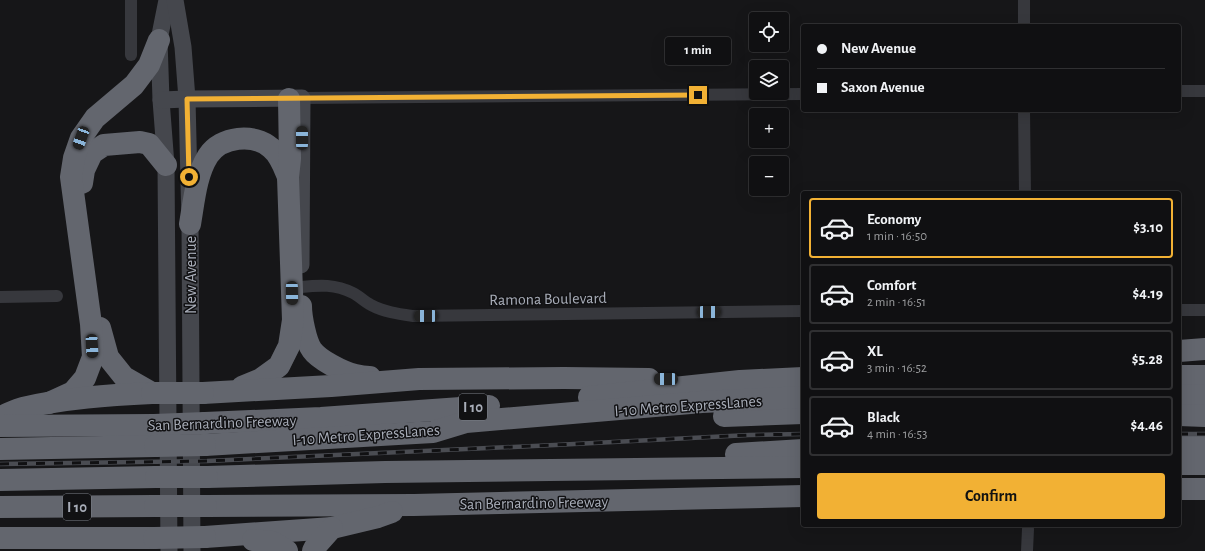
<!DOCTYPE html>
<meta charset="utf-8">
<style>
body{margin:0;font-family:"Alegreya Sans",sans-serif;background:#1e1e20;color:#f1f3f6;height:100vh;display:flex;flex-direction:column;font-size:15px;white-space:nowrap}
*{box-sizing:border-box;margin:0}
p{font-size:13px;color:#9c9d9f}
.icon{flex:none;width:22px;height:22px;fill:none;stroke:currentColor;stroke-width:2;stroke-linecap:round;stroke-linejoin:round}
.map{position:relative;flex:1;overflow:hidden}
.details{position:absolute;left:801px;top:191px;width:380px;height:336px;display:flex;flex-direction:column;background:#101012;border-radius:4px;box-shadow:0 4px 16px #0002,0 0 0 1px #303032}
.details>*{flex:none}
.banner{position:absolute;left:801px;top:24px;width:380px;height:88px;border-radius:4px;box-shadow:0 4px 16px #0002,0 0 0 1px #303032;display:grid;align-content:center;height:88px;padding:0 16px;background:#101012}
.tools{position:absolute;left:749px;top:12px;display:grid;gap:8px}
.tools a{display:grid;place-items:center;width:40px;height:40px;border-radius:4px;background:#101012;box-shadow:0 4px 16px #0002,0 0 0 1px #303032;font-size:20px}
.end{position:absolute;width:18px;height:18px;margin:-9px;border:5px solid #f2b134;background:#111;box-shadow:0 0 0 2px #111}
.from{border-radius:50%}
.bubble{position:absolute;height:28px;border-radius:4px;background:#101012;box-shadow:0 4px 16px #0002,0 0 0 1px #303032;font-size:13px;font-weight:700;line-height:28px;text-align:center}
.car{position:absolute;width:12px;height:24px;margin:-12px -6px;border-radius:5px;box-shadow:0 0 3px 1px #0007;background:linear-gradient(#222 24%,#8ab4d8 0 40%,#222 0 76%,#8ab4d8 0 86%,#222 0)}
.banner b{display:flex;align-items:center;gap:14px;height:38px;font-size:15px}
.banner b+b{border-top:1px solid #303032}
.banner i{width:10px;height:10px;background:#f1f3f6}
ul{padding:7px 0 0;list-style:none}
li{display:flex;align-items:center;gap:12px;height:60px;margin:0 8px 6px;padding:0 8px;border:2px solid #303032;border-radius:4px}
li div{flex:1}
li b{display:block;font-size:15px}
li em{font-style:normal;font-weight:700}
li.active{border-color:#f2b134}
li>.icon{width:36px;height:36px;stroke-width:1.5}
.button{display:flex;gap:8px;margin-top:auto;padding:8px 16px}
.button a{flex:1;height:46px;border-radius:4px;background:#f2b134;color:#111;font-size:16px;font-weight:700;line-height:46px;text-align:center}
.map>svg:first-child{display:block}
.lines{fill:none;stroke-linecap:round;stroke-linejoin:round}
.street{stroke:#37383d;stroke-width:12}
.secondary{stroke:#45474d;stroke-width:17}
.highway{stroke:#63666e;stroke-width:22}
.rail-casing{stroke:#4a4c52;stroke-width:4.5}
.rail{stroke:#111113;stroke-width:3;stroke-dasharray:9;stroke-linecap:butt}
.highway-bridge{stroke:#63666e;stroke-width:22}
.route{stroke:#f2b134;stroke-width:5}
.labels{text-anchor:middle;stroke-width:3;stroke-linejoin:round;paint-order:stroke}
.shield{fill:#111113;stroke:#7b7e86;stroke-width:1}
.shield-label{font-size:15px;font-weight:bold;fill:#a8adb8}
.street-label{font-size:16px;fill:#a8adb8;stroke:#111113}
</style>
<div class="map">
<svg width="1205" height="551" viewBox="0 0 1205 551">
<rect width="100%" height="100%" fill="#161618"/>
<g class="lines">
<!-- street -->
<g class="street">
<polyline points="1024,0 1024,26"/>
<polyline points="131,55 131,0"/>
<polyline points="1179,91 1205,91"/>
<polyline points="302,98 803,94"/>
<polyline points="1024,110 1025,193"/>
<path d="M301,287C320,285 335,284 353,293C359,296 365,302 371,305C384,312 399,314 413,316L803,311"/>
<polyline points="0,297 57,296"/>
<polyline points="1179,310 1205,310"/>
<polyline points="1027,551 1028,529"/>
</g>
<!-- secondary -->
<g class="secondary">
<polyline points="167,0 159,40 161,100 166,165 169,551"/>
<polyline points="175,0 183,47 187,99 190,224 192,551"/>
<polyline points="161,100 187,99 302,98 301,265"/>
</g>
<!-- highway -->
<g class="highway">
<polyline points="82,183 84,170 92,153 104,145 140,142 149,144 166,165"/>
<path d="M190,224C194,201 196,175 208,156C221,136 254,133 271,148C280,155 284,167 288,177"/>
<path d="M301,306C301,317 306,342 312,350C319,360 343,372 355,375C359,376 365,377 370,377"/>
<polyline points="100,328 108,357 124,377 152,393"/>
<polyline points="1179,351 1205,349"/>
<polyline points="1179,376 1205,376"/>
<polyline points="242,387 261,379 279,366 289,346 293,320 288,177 290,159 289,99"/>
<polyline points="203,393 331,386 419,379 564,378 649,379"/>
<polyline points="1179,395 1205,396"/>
<polyline points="589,397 740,381 803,378"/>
<polyline points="49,403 73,392 85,378 93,357 91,324 71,177 74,158 81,138 95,118 134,85 149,65 159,40"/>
<polyline points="1179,415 1205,416"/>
<polyline points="724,416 803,413"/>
<path d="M0,417C8,414 15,410 23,408C65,398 109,395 152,393"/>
<polyline points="205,423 321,418 489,406"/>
<polyline points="0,426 154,425"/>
<polyline points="205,445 433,432 466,422 702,402 803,397"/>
<polyline points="1179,446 1205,446"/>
<polyline points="0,449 155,446"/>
<polyline points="736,454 803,450"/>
<polyline points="1179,464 1205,464"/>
<polyline points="207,477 385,472 803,467"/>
<polyline points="0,480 156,477"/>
<polyline points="1179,489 1205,489"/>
<polyline points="206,506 414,505 803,496"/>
<polyline points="0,507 155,506"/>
<polyline points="205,537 332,528 378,517 392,512"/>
<polyline points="0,538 154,538"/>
<polyline points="253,540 272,542 287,551"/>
<polyline points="313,551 315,547 332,528"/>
</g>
<defs>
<g id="rail">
<polyline points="1179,434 1205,434"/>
<polyline points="0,464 207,461 555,445 749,435 803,434"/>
</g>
</defs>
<!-- rail casing -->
<use href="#rail" class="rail-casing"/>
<!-- rail -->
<use href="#rail" class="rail"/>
<!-- highway-bridge -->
<g class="highway-bridge">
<polyline points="152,393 203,393"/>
<polyline points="154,425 205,423"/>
<polyline points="155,446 205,445"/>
<polyline points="156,477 207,477"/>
<polyline points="155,506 206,506"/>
<polyline points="154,538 205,537"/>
</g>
</g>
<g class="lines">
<!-- route -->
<polyline class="route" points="189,177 187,99 698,95"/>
</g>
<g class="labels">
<!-- shield labels -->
<g class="shield">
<rect x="459" y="394" width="28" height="26" rx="3"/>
<rect x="63" y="494" width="28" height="26" rx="3"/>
</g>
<g class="shield-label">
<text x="473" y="412">I 10</text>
<text x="77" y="512">I 10</text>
</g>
<!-- street labels -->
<g class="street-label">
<text transform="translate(190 275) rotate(-90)" y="6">New Avenue</text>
<text transform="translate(548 298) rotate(-1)" y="6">Ramona Boulevard</text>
<text transform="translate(688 405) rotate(-4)" y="6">I-10 Metro ExpressLanes</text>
<text transform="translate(222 422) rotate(-2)" y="6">San Bernardino Freeway</text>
<text transform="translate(366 434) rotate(-4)" y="6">I-10 Metro ExpressLanes</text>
<text transform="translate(534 502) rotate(-1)" y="6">San Bernardino Freeway</text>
</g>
</g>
</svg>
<div class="tools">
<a><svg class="icon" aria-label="locate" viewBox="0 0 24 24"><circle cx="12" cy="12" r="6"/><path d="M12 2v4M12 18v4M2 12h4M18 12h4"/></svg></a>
<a><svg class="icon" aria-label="layers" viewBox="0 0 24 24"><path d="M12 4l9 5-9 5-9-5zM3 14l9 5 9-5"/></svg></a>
<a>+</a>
<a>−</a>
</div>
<i class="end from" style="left:189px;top:177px"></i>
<i class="end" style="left:698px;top:95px"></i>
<div class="bubble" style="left:665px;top:37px;width:66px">1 min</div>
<i class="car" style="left:81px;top:138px;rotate:200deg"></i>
<i class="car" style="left:302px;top:138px;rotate:0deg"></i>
<i class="car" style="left:292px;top:293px;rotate:179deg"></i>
<i class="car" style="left:709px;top:312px;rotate:89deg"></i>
<i class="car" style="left:426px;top:316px;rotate:269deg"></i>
<i class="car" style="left:92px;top:346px;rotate:177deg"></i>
<i class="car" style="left:666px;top:379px;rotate:271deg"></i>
<div class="banner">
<b><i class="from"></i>New Avenue</b>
<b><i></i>Saxon Avenue</b>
</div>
<section class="details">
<ul>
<li class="active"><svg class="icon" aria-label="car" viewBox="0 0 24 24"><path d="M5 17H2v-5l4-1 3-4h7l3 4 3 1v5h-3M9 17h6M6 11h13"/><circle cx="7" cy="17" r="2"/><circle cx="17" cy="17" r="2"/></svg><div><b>Economy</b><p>1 min · 16:50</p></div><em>$3.10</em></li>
<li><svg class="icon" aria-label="car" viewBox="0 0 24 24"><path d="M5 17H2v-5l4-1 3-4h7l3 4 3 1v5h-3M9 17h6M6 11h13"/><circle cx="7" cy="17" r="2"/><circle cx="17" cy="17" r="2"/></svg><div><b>Comfort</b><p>2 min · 16:51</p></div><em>$4.19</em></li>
<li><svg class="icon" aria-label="car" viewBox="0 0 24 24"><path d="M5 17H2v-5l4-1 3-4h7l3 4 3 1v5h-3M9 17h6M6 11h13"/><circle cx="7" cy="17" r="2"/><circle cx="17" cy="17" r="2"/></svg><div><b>XL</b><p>3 min · 16:52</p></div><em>$5.28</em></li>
<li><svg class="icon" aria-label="car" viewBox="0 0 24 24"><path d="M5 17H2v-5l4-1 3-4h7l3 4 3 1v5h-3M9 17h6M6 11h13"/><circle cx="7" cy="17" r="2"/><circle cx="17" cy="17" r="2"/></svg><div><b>Black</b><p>4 min · 16:53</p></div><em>$4.46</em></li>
</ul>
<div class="button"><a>Confirm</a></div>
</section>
</div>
